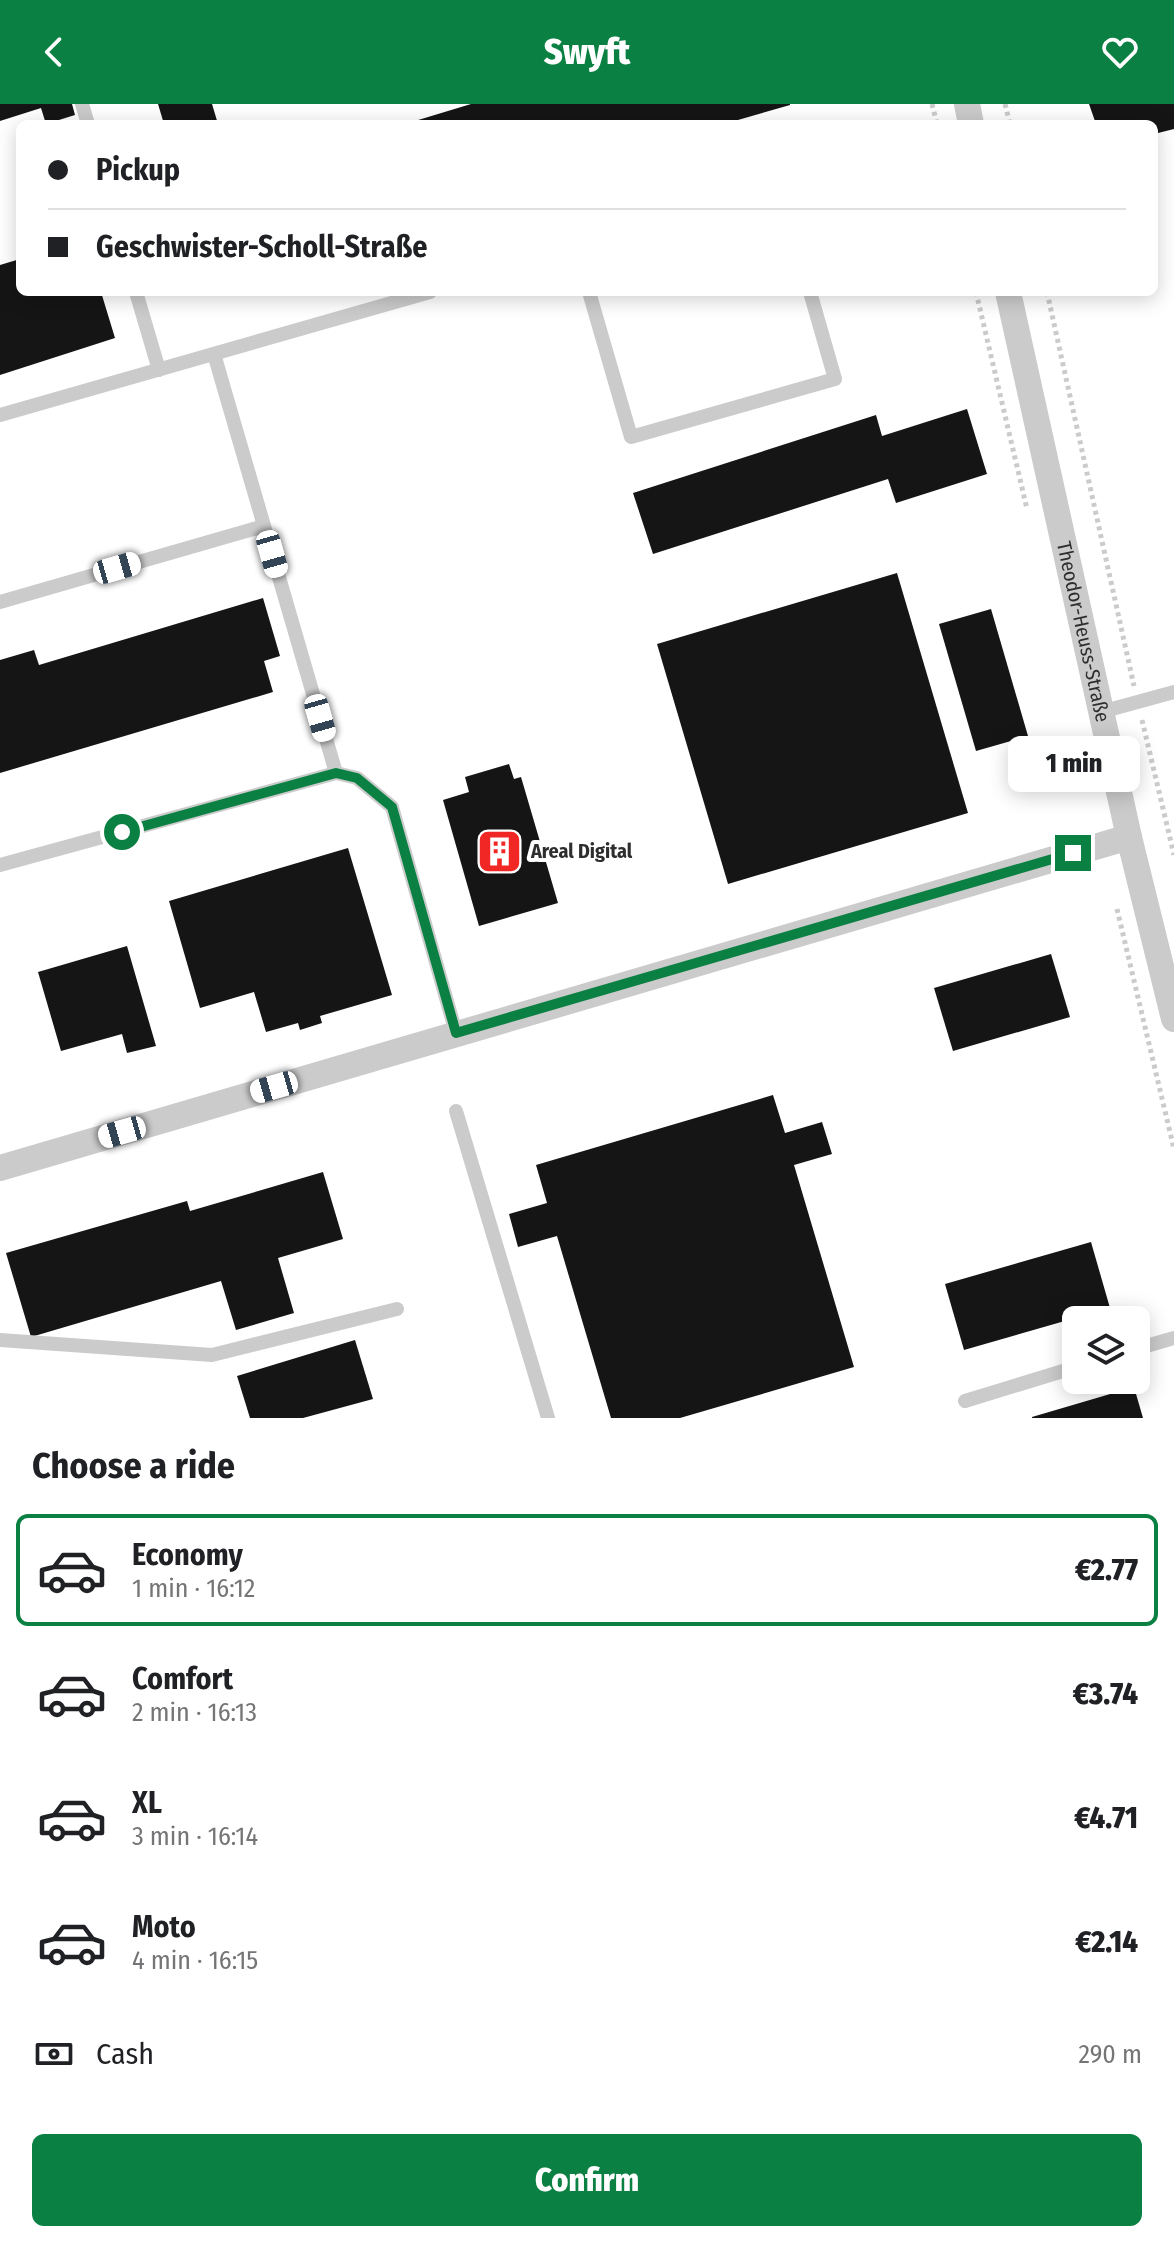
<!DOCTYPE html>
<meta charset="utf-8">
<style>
body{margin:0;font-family:"Fira Sans Condensed",sans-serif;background:#f6f6f6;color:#202124;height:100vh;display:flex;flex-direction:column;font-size:30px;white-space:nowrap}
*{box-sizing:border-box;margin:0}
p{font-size:26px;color:#757577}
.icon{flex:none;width:44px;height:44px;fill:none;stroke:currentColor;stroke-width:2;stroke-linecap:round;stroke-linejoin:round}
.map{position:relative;height:1314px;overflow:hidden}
.panel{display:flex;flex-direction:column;background:#fff;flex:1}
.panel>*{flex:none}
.hud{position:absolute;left:16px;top:16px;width:1142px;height:176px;border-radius:12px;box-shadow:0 4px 20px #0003;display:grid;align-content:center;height:176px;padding:0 32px;background:#fff}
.buttons{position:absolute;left:1062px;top:1202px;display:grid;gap:16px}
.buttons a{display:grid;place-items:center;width:88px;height:88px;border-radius:12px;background:#fff;box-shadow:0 4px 20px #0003;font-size:40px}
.end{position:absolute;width:36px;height:36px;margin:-18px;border:10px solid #0b8043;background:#fff;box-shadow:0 0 0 4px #fff}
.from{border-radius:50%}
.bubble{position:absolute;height:56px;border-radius:12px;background:#fff;box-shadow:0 4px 20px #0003;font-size:26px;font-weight:800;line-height:56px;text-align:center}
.car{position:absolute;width:24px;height:48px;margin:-24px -12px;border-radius:10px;box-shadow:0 0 6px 2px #0007;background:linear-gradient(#fff 24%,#345 0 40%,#fff 0 76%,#345 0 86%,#fff 0)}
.hud b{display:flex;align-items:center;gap:28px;height:76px;font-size:30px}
.hud b+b{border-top:2px solid #e0e0e0}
.hud i{width:20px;height:20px;background:#202124}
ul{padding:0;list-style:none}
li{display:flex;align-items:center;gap:24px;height:112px;margin:0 16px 12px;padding:0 16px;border:4px solid transparent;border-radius:12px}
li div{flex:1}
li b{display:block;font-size:30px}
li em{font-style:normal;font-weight:800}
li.on{border-color:#0b8043}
li>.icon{width:72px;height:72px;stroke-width:1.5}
h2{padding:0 32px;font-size:36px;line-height:96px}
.pay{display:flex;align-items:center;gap:20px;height:88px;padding:0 32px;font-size:30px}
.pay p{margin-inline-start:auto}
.primary-button{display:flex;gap:16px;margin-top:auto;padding:16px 32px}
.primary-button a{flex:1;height:92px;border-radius:12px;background:#0b8043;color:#fff;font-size:32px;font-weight:800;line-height:92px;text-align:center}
header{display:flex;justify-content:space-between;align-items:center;height:104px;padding:0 32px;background:#0b8043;color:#fff;font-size:36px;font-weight:800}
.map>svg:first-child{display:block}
.building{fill:#151515}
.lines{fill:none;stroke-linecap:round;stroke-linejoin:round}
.path{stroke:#cbcbcb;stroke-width:5;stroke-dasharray:4 4;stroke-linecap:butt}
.lane{stroke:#cbcbcb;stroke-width:14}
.street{stroke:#cbcbcb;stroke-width:26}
.route{stroke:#0b8043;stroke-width:10}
.labels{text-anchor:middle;stroke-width:8;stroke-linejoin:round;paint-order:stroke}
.street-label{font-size:20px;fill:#2e2e2e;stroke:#fff}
.poi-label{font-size:20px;font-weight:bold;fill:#2e2e2e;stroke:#fff;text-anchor:start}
</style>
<header><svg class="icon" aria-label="back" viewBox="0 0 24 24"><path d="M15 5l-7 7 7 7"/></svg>Swyft<svg class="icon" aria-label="heart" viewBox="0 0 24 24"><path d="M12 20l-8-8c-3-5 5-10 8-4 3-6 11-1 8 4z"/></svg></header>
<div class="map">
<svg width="1174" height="1314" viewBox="0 0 1174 1314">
<rect width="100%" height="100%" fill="#fff"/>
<!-- building -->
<g class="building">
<polygon points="0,0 72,0 75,11 46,20 41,4 0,17"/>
<polygon points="158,0 212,0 218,20 164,20"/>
<polygon points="471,0 790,0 790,1 724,20 405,20"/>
<polygon points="1089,0 1174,0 1174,25 1154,30 1154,20 1096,20"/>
<polygon points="20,155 20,188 101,188 115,234 0,271 0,161"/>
<polygon points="967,305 987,370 896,399 888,375 653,450 633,389 876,311 882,332"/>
<polygon points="897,469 968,709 728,780 657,540"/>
<polygon points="263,494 280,552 264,557 273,588 0,669 0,556 34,546 39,561"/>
<polygon points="991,505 1028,632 976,647 939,520"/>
<polygon points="509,660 514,675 521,673 558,799 479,822 443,696 469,688 465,673"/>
<polygon points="348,744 392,891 320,912 322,919 300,926 298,919 266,928 254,888 200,904 169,797"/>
<polygon points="127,842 156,942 127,949 122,930 61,947 38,868"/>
<polygon points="1051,850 1070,913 953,947 934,884"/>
<polygon points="773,991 785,1029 822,1018 832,1050 794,1061 854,1263 680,1314 611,1314 557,1132 518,1143 509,1110 547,1099 536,1061"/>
<polygon points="323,1068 343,1135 278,1154 294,1209 236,1226 221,1177 31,1233 6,1149 187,1097 190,1107"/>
<polygon points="1091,1138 1110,1204 964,1246 945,1180"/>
<polygon points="355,1236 373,1295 303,1314 250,1314 237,1272"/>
<polygon points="1134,1283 1143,1314 1032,1314 1032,1313"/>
</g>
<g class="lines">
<!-- path -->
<g class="path">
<polyline points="932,0 937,20"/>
<polyline points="1005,0 1010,20"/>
<polyline points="976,188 1027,405"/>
<polyline points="1047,188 1134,582"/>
<polyline points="1142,616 1174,751"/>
<polyline points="1117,805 1174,1045"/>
</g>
<!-- lane -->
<g class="lane">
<polyline points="82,0 88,20"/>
<polyline points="136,188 159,266"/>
<polyline points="589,188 631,333 835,275 810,188"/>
<polyline points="214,250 336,669"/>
<polyline points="0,311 430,188"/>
<polyline points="0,498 264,422"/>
<polyline points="1101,608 1174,588"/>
<polyline points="0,761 336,669 357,674 392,703 456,929"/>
<polyline points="456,1007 548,1314"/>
<polyline points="0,1236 212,1251 397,1205"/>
<polyline points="1136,1245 1174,1234"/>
<polyline points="965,1297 1076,1263"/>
</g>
<!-- street -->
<g class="street">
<polyline points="967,0 971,20"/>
<path id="s1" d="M1008,188L1129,733L1174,915"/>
<polyline points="0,1064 1129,733"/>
</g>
</g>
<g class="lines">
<!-- route -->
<polyline class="route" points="122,728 336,669 357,674 392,703 456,929 1073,749"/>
</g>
<!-- icons -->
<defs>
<symbol id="building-square" viewBox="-11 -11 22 22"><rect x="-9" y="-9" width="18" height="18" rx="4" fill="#f02724" stroke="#fff"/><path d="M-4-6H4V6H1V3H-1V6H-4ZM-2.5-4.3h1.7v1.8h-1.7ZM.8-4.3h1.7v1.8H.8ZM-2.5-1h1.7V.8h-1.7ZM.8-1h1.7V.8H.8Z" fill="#fff"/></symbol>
</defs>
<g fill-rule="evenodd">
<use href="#building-square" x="474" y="722" width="51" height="51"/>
</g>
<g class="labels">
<!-- street labels -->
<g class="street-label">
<text dy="7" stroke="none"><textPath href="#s1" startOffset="348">Theodor-Heuss-Straße</textPath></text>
</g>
<!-- poi labels -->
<g class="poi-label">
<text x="531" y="754">Areal Digital</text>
</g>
</g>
</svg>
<div class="buttons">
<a><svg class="icon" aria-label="layers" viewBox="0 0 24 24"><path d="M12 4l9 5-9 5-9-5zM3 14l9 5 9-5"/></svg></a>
</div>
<i class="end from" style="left:122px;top:728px"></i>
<i class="end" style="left:1073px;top:749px"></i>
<div class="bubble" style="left:1008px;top:632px;width:132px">1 min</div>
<i class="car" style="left:272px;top:450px;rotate:164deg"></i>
<i class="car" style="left:117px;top:464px;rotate:74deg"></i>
<i class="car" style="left:320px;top:614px;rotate:164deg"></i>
<i class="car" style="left:274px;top:983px;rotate:254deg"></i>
<i class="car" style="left:122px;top:1028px;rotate:254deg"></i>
<div class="hud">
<b><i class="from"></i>Pickup</b>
<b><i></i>Geschwister-Scholl-Straße</b>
</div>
</div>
<section class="panel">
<h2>Choose a ride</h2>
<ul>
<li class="on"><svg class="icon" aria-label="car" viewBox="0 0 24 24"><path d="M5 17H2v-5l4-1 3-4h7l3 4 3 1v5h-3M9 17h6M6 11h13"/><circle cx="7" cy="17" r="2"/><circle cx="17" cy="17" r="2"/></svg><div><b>Economy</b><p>1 min · 16:12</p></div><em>€2.77</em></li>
<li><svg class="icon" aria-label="car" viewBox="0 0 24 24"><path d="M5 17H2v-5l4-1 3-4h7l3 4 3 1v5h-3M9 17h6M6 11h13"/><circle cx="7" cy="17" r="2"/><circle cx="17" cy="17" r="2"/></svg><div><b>Comfort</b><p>2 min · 16:13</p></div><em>€3.74</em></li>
<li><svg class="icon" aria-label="car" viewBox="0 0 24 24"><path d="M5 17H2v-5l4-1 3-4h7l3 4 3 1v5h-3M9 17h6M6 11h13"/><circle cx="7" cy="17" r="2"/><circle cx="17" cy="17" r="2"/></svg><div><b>XL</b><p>3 min · 16:14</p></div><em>€4.71</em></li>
<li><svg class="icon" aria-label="car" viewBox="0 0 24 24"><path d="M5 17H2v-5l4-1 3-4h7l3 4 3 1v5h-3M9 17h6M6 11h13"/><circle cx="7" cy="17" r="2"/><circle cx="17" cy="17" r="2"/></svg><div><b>Moto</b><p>4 min · 16:15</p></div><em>€2.14</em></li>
</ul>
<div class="pay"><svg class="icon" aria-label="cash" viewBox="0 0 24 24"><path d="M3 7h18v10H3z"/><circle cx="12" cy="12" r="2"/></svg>Cash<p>290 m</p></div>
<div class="primary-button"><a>Confirm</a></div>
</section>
